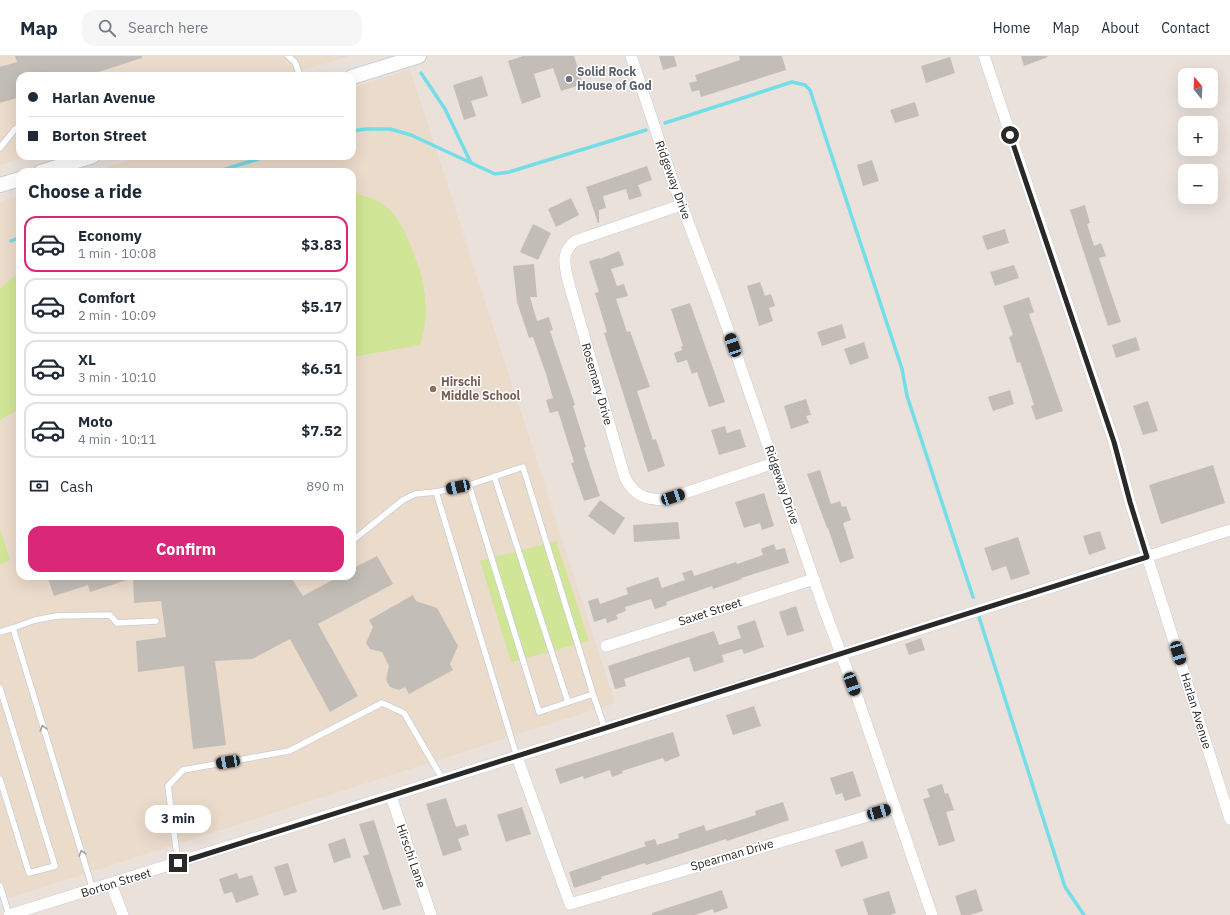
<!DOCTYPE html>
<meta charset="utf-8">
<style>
body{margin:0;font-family:"IBM Plex Sans",sans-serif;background:#f6f6f7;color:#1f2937;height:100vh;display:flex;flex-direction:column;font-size:15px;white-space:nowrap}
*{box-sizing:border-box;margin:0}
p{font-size:13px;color:#747a83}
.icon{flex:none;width:22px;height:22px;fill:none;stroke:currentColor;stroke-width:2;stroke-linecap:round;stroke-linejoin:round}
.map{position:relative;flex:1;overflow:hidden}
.sheet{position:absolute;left:16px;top:112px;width:340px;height:412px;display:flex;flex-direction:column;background:#fff;border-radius:12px;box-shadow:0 4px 16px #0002}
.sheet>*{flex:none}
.guide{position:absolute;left:16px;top:16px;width:340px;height:88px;border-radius:12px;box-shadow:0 4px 16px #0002;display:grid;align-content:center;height:88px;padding:0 12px;background:#fff}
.needle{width:26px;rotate:342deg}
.buttons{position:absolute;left:1178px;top:12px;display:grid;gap:8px}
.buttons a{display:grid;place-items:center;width:40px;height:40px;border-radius:8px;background:#fff;box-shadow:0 4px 16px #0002;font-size:20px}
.end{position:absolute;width:18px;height:18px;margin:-9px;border:5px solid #292929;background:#fff;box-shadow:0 0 0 2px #fff}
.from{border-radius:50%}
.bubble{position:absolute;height:28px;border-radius:12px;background:#fff;box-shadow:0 4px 16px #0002;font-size:13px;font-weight:800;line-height:28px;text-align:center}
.car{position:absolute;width:12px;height:24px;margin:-12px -6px;border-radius:5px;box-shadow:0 0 3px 1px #0007;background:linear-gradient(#222 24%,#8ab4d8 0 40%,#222 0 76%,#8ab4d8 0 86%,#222 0)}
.guide b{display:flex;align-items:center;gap:14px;height:38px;font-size:15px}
.guide b+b{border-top:1px solid #e0e1e3}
.guide i{width:10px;height:10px;background:#1f2937}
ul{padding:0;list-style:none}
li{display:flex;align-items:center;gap:12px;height:56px;margin:0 8px 6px;padding:0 4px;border:2px solid #e0e1e3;border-radius:12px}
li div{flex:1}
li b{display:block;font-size:15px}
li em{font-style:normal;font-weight:800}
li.selected{border-color:#db2777}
li>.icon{width:36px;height:36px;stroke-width:1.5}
h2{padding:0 12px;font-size:18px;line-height:48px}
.pay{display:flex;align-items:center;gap:10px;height:44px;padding:0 12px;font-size:15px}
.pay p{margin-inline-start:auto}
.action{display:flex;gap:8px;margin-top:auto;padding:8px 12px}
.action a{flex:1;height:46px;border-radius:12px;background:#db2777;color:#fff;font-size:16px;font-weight:800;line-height:46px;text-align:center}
header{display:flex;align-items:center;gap:24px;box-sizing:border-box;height:56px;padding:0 20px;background:#fff;border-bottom:1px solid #e0e1e3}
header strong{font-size:19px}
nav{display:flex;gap:22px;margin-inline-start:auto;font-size:14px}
.search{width:280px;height:36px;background:#f6f6f7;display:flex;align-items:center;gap:10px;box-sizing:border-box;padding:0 14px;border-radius:12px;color:#747a83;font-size:15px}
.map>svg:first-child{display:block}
.education{fill:#ebdbcb}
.pitch{fill:#d1e596}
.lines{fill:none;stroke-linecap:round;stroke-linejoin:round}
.stream{stroke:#73dde8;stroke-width:3.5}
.building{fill:#c3bdb7}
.service-casing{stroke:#c7cdd6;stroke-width:7}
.minor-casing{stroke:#c7cdd6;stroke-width:12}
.tertiary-casing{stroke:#c7cdd6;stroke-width:16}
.service{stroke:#fff;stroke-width:5.5}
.minor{stroke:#fff;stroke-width:11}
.tertiary{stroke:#fff;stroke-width:14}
.oneway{stroke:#9f9f9f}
.route{stroke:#292929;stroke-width:5}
.worship-dot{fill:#6b7280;stroke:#fff;stroke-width:1.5}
.education-dot{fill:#8d6e63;stroke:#fff;stroke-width:1.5}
.labels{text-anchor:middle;stroke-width:3;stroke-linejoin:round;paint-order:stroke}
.worship-label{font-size:12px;font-weight:bold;fill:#5b616d;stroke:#fff;text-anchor:start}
.street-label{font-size:12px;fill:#292929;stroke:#fff}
.education-label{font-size:12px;font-weight:bold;fill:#785e54;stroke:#fff;text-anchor:start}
</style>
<header>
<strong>Map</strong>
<div class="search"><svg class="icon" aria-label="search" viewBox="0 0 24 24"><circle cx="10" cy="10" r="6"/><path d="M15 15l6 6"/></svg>Search here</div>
<nav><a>Home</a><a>Map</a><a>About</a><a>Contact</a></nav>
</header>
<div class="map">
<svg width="1230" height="859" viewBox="0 0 1230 859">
<rect width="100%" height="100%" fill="#eae1db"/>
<!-- education -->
<g class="education">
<polygon points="0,0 349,0 285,20 20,20 20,100 29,100 0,109"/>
<polygon points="410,13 615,647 0,845 0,146 20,139 20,520 352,520 352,116 93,116 142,100 352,100 352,32"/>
</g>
<!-- pitch -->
<g class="pitch">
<path d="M352,136C364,140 378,143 388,152C398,161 405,176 410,188C424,221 432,254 420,289L352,301Z"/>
<polygon points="20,216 20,352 0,364 0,232"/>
<polygon points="0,473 10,504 0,508"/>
<polygon points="556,485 589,585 511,606 480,505"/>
</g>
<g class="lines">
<!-- stream -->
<g class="stream">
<polyline points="421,17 445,53 471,107"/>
<polyline points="665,67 792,26 805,29 810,34 902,313 907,340 973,541"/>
<polyline points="352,75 366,73 390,73 411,79 495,118 509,116 646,74"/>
<polyline points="216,116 268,100"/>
<polyline points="11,185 20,181"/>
<polyline points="979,561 1065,831 1084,859"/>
</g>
</g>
<!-- building -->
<g class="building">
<polygon points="15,0 142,0 142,2 86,20 20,20 20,41 0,47 0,11 17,6"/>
<polygon points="523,0 574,0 583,28 561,35 553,12 534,18 541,41 522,48 508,5"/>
<polygon points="659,0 674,0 677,10 663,14"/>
<polygon points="739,0 782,0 786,14 701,41 699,34 692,36 689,27 697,25 695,19 740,4"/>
<polygon points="1021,0 1047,0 1048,1 1024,10"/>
<polygon points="950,1 955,17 926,27 921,10"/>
<polygon points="482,20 488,40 471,45 476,60 464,64 453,29"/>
<polygon points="915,46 919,60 895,67 890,54"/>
<polygon points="872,104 879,125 863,130 857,109"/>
<polygon points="647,110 652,124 638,129 642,140 629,144 626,133 603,140 606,152 599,154 599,167 598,167 586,131"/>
<polygon points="571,142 579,159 556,171 548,153"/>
<polygon points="1085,149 1090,167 1087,168 1094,190 1101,187 1106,200 1099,202 1121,266 1108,270 1070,154"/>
<polygon points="533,168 551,177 538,204 520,196"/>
<polygon points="1005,173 1009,187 987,194 982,180"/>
<polygon points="619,195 624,209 611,213 617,230 624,228 628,240 616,243 627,276 630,275 650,331 637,335 653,384 656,383 665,410 648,416 604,277 607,276 595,237 599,236 589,205 600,202 600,203"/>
<polygon points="534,208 537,241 530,241 537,265 549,261 553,274 550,275 575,349 573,350 586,391 584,392 600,440 584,445 571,407 574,406 558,355 550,357 546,344 553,342 546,318 533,281 529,282 517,246 513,210"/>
<polygon points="1014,209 1019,222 995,230 990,216"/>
<polygon points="760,226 765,240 771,238 775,250 769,252 773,265 759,270 747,230"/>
<polygon points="1029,241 1034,256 1029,258 1063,355 1036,364 1031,350 1034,349 1020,306 1017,307 1009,281 1013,279 1003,250"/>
<polygon points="690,247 725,346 709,351 697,316 692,318 687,304 677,307 674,297 682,294 681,290 683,290 671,253"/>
<polygon points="842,268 846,282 822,290 817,276"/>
<polygon points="1136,281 1140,294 1116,302 1112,289"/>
<polygon points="864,286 869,302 850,309 844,293"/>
<polygon points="1010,334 1014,348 993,355 988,341"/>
<polygon points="806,343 811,359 806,360 809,367 791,373 784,350"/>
<polygon points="1148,345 1158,375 1143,379 1133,350"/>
<polygon points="725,370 727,377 740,373 746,391 719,399 711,374"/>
<polygon points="1213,409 1225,447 1161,468 1149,429"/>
<polygon points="820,414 831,448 840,445 842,451 846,450 851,464 843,467 854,502 840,507 828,472 827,472 807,418"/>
<polygon points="764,437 774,470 762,474 760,467 744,472 735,446"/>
<polygon points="600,444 625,462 614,479 588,460"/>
<polygon points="678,466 680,483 634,486 633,469"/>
<polygon points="1100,475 1106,493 1089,499 1083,480"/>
<polygon points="1018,481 1030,518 1011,524 1006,510 992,515 984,492"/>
<polygon points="774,488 776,494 785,492 789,507 741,522 742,523 713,533 712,530 666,546 667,549 655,553 651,543 625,551 626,555 616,559 618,563 607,567 606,562 594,566 588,545 598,542 600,548 628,538 626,532 658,521 662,532 685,524 682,517 692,514 694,520 736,506 737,508 763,499 761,493"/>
<polygon points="377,500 393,528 318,568 358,640 330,656 290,583 252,603 215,605 226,689 193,693 184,610 138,616 136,585 166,581 161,545 134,547 133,522 90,536 88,529 54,540 47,520 290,520 303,540 340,520 352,520 352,513"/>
<polygon points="413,539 416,545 437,552 458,590 450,608 453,614 409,638 405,631 399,634 390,631 386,624 389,610 382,596 370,593 366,587 373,571 369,564"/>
<polygon points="796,550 804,575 787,580 779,556"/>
<polygon points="755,564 764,591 744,598 742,593 722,599 724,606 694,616 689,601 624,623 626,630 615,633 608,610 714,575 719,589 741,582 737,570"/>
<polygon points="921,582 925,594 909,599 905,588"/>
<polygon points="754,650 761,670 733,679 726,659"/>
<polygon points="673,676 680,700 665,706 663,702 622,715 623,717 612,721 610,714 584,723 583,720 560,728 555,713"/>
<polygon points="853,715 861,740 845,745 842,737 836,739 830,722"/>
<polygon points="942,728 945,738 948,737 954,754 946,756 955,785 939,790 923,743 930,741 927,733"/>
<polygon points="446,742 456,771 466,768 469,779 458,783 462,794 443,800 426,748"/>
<polygon points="783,746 789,764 727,785 726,783 646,809 645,807 601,821 602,823 574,832 569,816 646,790 644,786 655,783 657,789 679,782 678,778 704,769 706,775 756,759 755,755"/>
<polygon points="522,751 531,778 506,786 497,759"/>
<polygon points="374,764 401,849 383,854 363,800 369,798 359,768"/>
<polygon points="345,782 351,801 334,807 328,788"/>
<polygon points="863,785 868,802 841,811 835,794"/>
<polygon points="288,807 297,836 284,840 274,811"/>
<polygon points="237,817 239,823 252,819 259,839 236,847 232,836 224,838 219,823"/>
<polygon points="976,833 983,855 970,859 961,859 955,840"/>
<polygon points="722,834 728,852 714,857 713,853 695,859 652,859 652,857"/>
<polygon points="889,835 896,857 890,859 868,859 863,843"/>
</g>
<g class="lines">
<defs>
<g id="service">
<polyline points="288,0 295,6 300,20"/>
<polyline points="0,92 15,73 20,70"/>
<polyline points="494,420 568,646"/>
<polyline points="469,429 436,436 517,701"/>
<polyline points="352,485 403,444 415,438 436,436"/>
<polyline points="13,572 35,564 57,560 110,559 117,567 156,565"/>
<polyline points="0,576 13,572 93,834"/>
<polyline points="0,632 55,810 29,817 0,723"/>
<polyline points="593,638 523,411 469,429 539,656 593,638 605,673"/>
<polyline points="178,807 168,730 183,714 289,695 382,647 404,657 443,724"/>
<polyline points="0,830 9,859"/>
</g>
<g id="minor">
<polyline points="631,0 672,123 719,248 823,550 858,643 932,859"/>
<polyline points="984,0 1114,386 1130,446 1230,763"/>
<path d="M681,149L575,185C560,197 565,211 569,228L625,422C635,440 644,443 664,444L774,407"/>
<polyline points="606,590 814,523"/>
<polyline points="517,701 570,848 895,752"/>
<polyline points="391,740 431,859"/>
<polyline points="111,828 123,859"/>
<polyline points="9,859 742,630 1230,474"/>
</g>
<g id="tertiary">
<polyline points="352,21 419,0"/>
<polyline points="41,116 93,100"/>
<polyline points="0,129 20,123"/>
</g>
</defs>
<!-- service casing -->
<use href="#service" class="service-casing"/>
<!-- minor casing -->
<use href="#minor" class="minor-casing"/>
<!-- tertiary casing -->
<use href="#tertiary" class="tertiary-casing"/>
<!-- service -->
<use href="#service" class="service"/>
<!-- minor -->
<use href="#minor" class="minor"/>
<!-- tertiary -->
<use href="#tertiary" class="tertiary"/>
</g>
<!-- one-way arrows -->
<defs><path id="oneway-chevron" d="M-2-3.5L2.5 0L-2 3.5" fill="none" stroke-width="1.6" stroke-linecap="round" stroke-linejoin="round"/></defs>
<g class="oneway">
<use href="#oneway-chevron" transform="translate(43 672) rotate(-107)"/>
<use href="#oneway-chevron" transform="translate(82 797) rotate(-107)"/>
</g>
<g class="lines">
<!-- route -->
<polyline class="route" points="178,807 1147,501 1130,446 1114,386 1010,79"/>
</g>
<!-- markers -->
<circle class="worship-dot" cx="569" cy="23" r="4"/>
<circle class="education-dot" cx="433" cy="333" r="4"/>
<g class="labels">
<!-- worship labels -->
<g class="worship-label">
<text x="577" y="20">Solid Rock<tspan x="577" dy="14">House of God</tspan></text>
</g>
<!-- street labels -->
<g class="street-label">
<text transform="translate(673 124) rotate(70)" y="4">Ridgeway Drive</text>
<text transform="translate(597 328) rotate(74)" y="4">Rosemary Drive</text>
<text transform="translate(782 429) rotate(71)" y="4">Ridgeway Drive</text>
<text transform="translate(710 556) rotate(-18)" y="4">Saxet Street</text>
<text transform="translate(1196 655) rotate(73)" y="4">Harlan Avenue</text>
<text transform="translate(732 799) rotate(-16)" y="4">Spearman Drive</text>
<text transform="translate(411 800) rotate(71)" y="4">Hirschi Lane</text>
<text transform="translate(116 827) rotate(-17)" y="4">Borton Street</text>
</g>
<!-- education labels -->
<g class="education-label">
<text x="441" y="330">Hirschi<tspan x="441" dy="14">Middle School</tspan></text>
</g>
</g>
</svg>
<div class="buttons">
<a><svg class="needle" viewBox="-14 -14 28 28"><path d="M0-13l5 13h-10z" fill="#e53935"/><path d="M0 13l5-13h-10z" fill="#747a83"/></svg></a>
<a>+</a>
<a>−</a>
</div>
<i class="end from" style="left:1010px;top:79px"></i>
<i class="end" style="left:178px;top:807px"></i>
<div class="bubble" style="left:145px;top:749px;width:66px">3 min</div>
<i class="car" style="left:733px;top:289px;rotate:341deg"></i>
<i class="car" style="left:458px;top:431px;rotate:258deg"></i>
<i class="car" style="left:673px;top:441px;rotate:72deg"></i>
<i class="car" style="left:1178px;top:597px;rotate:163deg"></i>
<i class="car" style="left:852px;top:628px;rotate:160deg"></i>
<i class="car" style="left:228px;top:706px;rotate:260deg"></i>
<i class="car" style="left:879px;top:756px;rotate:74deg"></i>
<div class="guide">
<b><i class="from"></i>Harlan Avenue</b>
<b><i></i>Borton Street</b>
</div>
<section class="sheet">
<h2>Choose a ride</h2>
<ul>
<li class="selected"><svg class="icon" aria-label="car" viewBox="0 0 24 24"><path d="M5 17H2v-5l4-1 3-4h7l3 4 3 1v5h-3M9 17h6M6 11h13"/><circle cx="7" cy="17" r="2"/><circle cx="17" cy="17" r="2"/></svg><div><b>Economy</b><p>1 min · 10:08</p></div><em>$3.83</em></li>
<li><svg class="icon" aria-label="car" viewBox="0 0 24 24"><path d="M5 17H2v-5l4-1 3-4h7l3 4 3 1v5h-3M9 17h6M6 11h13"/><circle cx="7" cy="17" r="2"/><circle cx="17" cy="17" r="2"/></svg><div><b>Comfort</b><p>2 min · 10:09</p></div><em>$5.17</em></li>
<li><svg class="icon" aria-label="car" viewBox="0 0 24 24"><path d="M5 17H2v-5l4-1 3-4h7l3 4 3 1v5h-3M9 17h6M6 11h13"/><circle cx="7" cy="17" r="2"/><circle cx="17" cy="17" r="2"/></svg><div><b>XL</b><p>3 min · 10:10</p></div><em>$6.51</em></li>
<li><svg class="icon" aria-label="car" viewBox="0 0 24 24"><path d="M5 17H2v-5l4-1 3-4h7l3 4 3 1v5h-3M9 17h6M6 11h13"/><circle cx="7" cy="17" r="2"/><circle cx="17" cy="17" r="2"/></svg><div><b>Moto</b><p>4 min · 10:11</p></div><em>$7.52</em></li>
</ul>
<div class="pay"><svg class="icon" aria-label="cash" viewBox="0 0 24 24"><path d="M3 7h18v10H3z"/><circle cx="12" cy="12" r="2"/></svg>Cash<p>890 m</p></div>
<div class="action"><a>Confirm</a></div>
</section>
</div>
